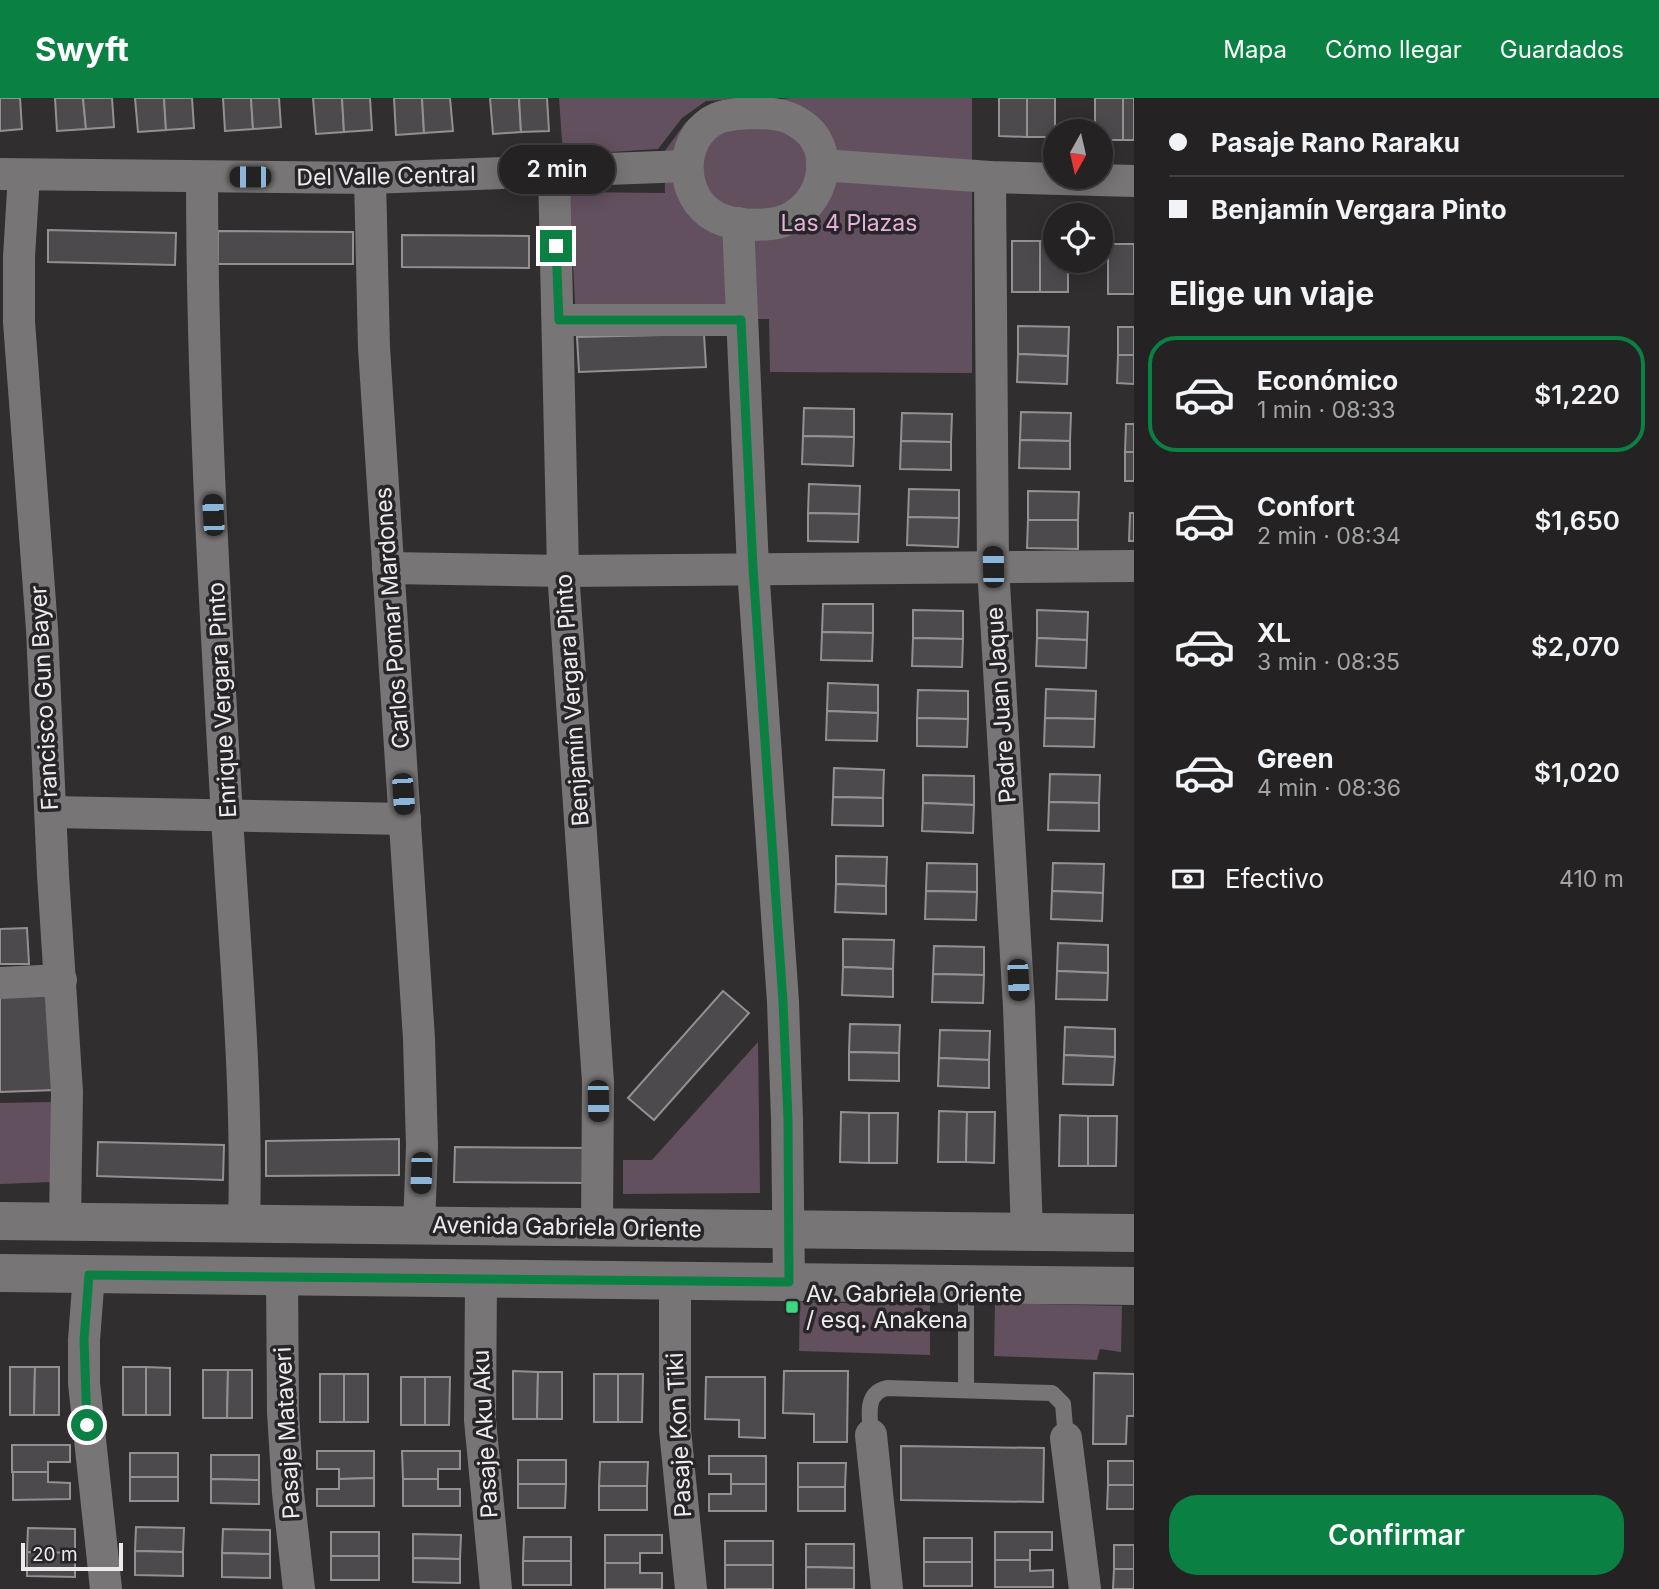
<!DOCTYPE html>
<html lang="es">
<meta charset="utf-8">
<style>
body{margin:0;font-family:Inter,sans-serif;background:#312f31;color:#f1f3f6;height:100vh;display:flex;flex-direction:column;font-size:26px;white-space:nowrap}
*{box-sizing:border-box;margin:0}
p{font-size:23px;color:#a3a4a6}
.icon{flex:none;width:38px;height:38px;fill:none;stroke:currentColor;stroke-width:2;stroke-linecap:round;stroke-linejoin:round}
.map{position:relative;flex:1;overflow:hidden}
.details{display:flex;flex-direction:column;background:#252224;width:525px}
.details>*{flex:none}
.guide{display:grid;align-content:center;height:154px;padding:0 35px;background:#252224}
.needle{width:46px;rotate:188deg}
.fabs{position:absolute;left:1043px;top:21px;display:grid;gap:14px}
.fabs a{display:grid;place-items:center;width:70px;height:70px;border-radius:50%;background:#252224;box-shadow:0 4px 18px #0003,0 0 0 2px #423f41;font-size:35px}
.scale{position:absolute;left:21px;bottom:18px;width:102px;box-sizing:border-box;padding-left:7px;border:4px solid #edebed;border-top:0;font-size:19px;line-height:24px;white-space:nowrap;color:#edebed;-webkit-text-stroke:5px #272527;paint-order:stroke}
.end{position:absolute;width:32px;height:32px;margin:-16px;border:9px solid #0b8043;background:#fff;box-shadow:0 0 0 4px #fff}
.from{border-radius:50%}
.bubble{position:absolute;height:49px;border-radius:24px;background:#252224;box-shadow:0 4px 18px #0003,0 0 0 2px #423f41;font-size:23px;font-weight:600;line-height:49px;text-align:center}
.car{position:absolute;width:21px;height:42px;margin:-21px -10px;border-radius:9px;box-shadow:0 0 5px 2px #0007;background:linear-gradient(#222 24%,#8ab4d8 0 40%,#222 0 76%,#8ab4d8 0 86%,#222 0)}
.guide b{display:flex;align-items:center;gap:24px;height:66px;font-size:26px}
.guide b+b{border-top:2px solid #423f41}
.guide i{width:18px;height:18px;background:#f1f3f6}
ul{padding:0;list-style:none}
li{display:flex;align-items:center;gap:21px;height:116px;margin:0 14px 10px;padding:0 21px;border:4px solid transparent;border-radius:28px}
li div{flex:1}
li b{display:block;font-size:26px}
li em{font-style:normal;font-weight:600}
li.active{border-color:#0b8043}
li>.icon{width:63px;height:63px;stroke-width:1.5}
h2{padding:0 35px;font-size:32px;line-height:84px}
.pay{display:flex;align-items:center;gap:18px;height:77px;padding:0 35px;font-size:26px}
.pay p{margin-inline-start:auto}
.button{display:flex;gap:14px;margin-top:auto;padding:14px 35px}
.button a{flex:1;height:80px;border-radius:28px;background:#0b8043;color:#fff;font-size:28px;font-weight:600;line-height:80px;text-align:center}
header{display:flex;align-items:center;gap:42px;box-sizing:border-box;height:98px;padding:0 35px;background:#0b8043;color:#fff}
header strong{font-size:33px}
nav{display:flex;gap:38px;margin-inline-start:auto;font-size:24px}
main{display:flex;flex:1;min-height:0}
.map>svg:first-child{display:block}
.green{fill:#62505f}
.building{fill:#4c4a4c;stroke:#939092;stroke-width:2}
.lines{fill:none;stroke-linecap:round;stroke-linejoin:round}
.service{stroke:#787577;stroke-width:16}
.minor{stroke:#787577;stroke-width:32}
.secondary{stroke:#787577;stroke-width:38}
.route{stroke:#0b8043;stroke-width:9}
.poi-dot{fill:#3ad77f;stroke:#272527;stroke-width:2.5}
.labels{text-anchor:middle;stroke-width:7;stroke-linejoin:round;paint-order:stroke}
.street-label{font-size:23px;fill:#edebed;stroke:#272527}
.park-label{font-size:23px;fill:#e5b1da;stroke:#272527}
.poi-label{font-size:23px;fill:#edebed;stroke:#272527;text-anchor:start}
</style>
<header>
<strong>Swyft</strong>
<nav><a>Mapa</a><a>Cómo llegar</a><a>Guardados</a></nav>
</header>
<main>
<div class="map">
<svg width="1134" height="1491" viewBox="0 0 1134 1491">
<rect width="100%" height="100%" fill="#312e30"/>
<!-- green -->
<g class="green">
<polygon points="559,0 751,0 706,3 682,20 658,51 563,57"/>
<polygon points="791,0 972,0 972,275 770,274 769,221 576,222 569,94 665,95 664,54 686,24 707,8"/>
<polygon points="758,944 760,1095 623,1096 623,1062 652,1062"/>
<polygon points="53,1004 52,1084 0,1086 0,1005"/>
<polygon points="800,1204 930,1207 930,1257 799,1253"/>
<polygon points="995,1205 1122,1208 1121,1254 1100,1251 1097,1262 994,1258"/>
</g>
<!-- building -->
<g class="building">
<polygon points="0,0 20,0 22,31 0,33"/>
<polygon points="55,0 83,0 86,31 57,33"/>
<polygon points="83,0 112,0 114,29 86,31"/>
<polygon points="135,0 164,0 166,32 138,34"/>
<polygon points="164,0 192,0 194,30 166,32"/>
<polygon points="223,0 251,0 253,31 225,33"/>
<polygon points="251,0 279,0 281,29 253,31"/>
<polygon points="313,0 342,0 344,34 316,36"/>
<polygon points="342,0 370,0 372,32 344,34"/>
<polygon points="394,0 422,0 424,35 396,37"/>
<polygon points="422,0 450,0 453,33 424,35"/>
<polygon points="490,0 519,0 521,34 493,36"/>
<polygon points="519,0 547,0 549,33 521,34"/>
<polygon points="999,0 1027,0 1027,39 999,38"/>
<rect x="1027" y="0" width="28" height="39"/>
<polygon points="1095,0 1123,0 1123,42 1101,42 1101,33 1095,33"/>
<rect x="1123" y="0" width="11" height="42"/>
<polygon points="48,132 176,135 175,167 48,164"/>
<polygon points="218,133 353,134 353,166 218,166"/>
<polygon points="402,137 529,138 529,170 402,169"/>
<rect x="1012" y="143" width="28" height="51"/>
<polygon points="1040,143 1055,143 1055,163 1068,163 1068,194 1040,194"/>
<rect x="1108" y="146" width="26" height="50"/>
<polygon points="1018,228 1069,229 1068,258 1018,256"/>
<rect x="1118" y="229" width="16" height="28"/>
<polygon points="704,236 706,269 579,274 577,239"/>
<polygon points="1018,256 1068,258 1067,286 1017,284"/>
<polygon points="1118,257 1134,257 1134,286 1117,285"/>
<polygon points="804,310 854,311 854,339 803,338"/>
<polygon points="1021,314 1071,315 1070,343 1020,342"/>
<polygon points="902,315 952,316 951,344 901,343"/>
<polygon points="1126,326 1134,326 1134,354 1125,354"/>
<polygon points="803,338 854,339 853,368 802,366"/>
<polygon points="1020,342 1070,343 1070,371 1019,370"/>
<polygon points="901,343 951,344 951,372 900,371"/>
<rect x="1125" y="354" width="9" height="29"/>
<polygon points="809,386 860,388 859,416 808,415"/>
<polygon points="909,391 959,392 959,420 908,419"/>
<polygon points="1028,393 1079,394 1078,422 1028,422"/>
<polygon points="808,415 859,416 858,444 808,443"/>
<polygon points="1130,415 1134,415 1134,443 1129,443"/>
<polygon points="908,419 959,420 958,449 907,447"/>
<polygon points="1028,422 1078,422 1078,451 1027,450"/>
<polygon points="823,506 873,506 873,535 822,534"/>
<polygon points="913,512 963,513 963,541 913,540"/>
<polygon points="1037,512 1088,514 1087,542 1037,540"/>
<polygon points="822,534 873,535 872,563 821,562"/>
<polygon points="913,540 963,541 962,569 912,568"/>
<polygon points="1037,540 1087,542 1086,570 1036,568"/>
<polygon points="828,585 878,587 878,615 827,613"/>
<polygon points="1046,591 1096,593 1095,621 1045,620"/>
<polygon points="918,592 968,593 968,621 917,620"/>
<polygon points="827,613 878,615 877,643 826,642"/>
<polygon points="917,620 968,621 967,649 917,648"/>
<polygon points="1045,620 1095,621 1094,649 1044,648"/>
<polygon points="834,670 884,672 883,700 833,699"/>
<polygon points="1050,676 1100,677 1099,705 1049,704"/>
<polygon points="923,677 974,678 974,707 923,705"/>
<polygon points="833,699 883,700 883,728 832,727"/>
<polygon points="1049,704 1099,705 1099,733 1048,732"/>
<polygon points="923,705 974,707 973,735 922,733"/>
<polygon points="836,758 887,759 886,788 836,786"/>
<polygon points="927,765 977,766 977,794 926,793"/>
<polygon points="1053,765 1104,766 1103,795 1052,793"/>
<polygon points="836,786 886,788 886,816 835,814"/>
<polygon points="926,793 977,794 976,822 925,821"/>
<polygon points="1052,793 1103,795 1102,823 1051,821"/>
<polygon points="27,830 29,866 0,866 0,831"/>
<polygon points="843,841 894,842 893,871 843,869"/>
<polygon points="1058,845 1108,847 1108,875 1057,873"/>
<polygon points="934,848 984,849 984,877 933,876"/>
<polygon points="843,869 893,871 893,899 842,897"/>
<polygon points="1057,873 1108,875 1107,902 1056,901"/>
<polygon points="933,876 984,877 983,905 932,904"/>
<polygon points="723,893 749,915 654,1022 628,1000"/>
<polygon points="48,896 56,992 0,994 0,899"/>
<polygon points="850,926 900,927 899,955 849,954"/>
<polygon points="1065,929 1115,931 1115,959 1064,957"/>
<polygon points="940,932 990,933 989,962 939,960"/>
<polygon points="849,954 899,955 899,983 849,982"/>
<polygon points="1064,957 1115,959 1113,987 1063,986"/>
<polygon points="939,960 989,962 989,990 938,988"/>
<polygon points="939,1013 967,1014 966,1064 938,1064"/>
<polygon points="841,1014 869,1015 869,1065 840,1064"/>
<polygon points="967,1014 995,1014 994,1065 966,1064"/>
<polygon points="869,1015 898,1015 897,1065 869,1065"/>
<polygon points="1060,1017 1088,1018 1088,1068 1059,1068"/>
<polygon points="1088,1018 1117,1018 1116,1068 1088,1068"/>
<polygon points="399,1041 399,1077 266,1078 266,1043"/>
<polygon points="98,1044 224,1047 223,1082 97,1078"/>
<polygon points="455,1049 587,1050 587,1085 454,1084"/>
<polygon points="10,1269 35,1269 34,1317 10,1317"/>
<polygon points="35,1269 59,1269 59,1317 34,1317"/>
<rect x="123" y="1269" width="23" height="48"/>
<polygon points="146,1269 170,1270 170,1317 146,1317"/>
<polygon points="203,1272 228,1272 227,1320 203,1320"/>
<polygon points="228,1272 252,1272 252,1320 227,1320"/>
<polygon points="513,1273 538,1274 537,1321 513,1321"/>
<polygon points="784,1273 848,1273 847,1344 814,1344 814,1316 783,1315"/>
<polygon points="538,1274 562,1274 562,1321 537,1321"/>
<polygon points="1094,1275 1134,1276 1134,1318 1127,1318 1126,1346 1093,1346"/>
<rect x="320" y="1276" width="24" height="48"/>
<rect x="344" y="1276" width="24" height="48"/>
<rect x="594" y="1276" width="24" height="48"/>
<polygon points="618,1276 643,1276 642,1324 618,1324"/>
<rect x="401" y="1279" width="24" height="48"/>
<polygon points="425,1279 450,1279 449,1327 425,1327"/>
<polygon points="706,1279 765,1279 765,1340 739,1339 739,1322 705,1321"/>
<polygon points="12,1347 70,1347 70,1364 48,1364 48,1374 12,1374"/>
<polygon points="901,1348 1044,1350 1043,1404 901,1402"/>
<polygon points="317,1353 374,1353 374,1380 339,1381 339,1371 317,1371"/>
<polygon points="402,1353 460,1353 460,1371 438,1371 438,1381 403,1381"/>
<rect x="130" y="1355" width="48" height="24"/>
<polygon points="211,1357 259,1357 259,1382 211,1381"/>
<polygon points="709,1358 766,1358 766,1386 731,1386 731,1376 709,1376"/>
<rect x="518" y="1362" width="48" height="24"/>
<rect x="1108" y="1363" width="26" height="24"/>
<polygon points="600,1364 648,1364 647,1388 599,1388"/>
<polygon points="798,1365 846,1365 845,1389 798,1389"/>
<polygon points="13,1374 48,1374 48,1384 70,1385 70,1401 13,1402"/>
<rect x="130" y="1379" width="48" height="24"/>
<polygon points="374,1380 374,1408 317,1408 317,1391 339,1391 339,1381"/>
<polygon points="211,1381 259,1382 259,1406 211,1405"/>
<polygon points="403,1381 438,1381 438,1391 460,1391 460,1408 403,1408"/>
<polygon points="518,1386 566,1386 565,1410 518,1410"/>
<polygon points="731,1386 766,1386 766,1413 709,1413 709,1396 731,1396"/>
<polygon points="1108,1387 1134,1387 1134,1411 1107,1411"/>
<rect x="599" y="1388" width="48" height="24"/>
<rect x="798" y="1389" width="47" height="24"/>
<polygon points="136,1429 184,1430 183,1454 135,1453"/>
<polygon points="28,1430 75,1431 75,1455 27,1454"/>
<polygon points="223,1431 270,1432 270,1456 222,1455"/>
<rect x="331" y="1434" width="48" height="24"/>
<polygon points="995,1434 1052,1434 1052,1452 1030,1452 1030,1462 995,1462"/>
<polygon points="413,1436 461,1437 460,1461 413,1460"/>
<polygon points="605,1437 662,1437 662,1455 640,1455 640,1465 605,1465"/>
<polygon points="524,1439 571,1439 571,1463 523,1463"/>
<rect x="924" y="1440" width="48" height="24"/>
<rect x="725" y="1443" width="48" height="24"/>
<polygon points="806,1446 854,1446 854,1470 806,1469"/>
<rect x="1114" y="1447" width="20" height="24"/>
<polygon points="135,1453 183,1454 183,1478 135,1477"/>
<polygon points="27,1454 75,1455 75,1479 27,1478"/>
<polygon points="222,1455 270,1456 270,1480 222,1479"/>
<rect x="331" y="1458" width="48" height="24"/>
<polygon points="413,1460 460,1461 460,1485 413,1484"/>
<polygon points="995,1462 1030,1462 1030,1473 1053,1472 1053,1489 995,1489"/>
<rect x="523" y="1463" width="48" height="24"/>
<rect x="924" y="1464" width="48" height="24"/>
<polygon points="605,1465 640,1465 640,1475 662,1475 662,1491 605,1491"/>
<rect x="725" y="1467" width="48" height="24"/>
<polygon points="806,1469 854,1470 854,1491 806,1491"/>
<polygon points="1114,1471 1134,1471 1134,1491 1113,1491"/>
</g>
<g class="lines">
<!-- service -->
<g class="service">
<polyline points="966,1186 966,1292"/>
<path d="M871,1337C870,1319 864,1295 887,1290L1052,1295L1063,1306L1066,1340"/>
</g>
<!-- minor -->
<g class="minor">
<path d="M750,15C766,15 783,15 797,24C844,50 821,121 770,126C750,128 725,127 708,114C678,90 681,36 718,20C728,16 739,16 750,15Z"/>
<polyline points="822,67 990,79 1134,83"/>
<polyline points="554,74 563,473 598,984 597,1129"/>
<polyline points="0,76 370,80 687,68"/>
<polyline points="24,77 19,159 19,224 42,531 53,777 67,994 65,1124"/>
<path d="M202,79C202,292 215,506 227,719C235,855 248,990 244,1126"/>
<polyline points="990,79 993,469 1019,909 1027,1134"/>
<polyline points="370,80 374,250 419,941 422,1048 419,1128"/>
<polyline points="738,125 753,470 783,904 787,1021 789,1184"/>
<polyline points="559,222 742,222"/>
<polyline points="388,470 563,473 1134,468"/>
<polyline points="51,714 405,721"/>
<polyline points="0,885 61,882"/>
<polyline points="89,1176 84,1242 84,1285 106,1491"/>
<polyline points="282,1178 283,1314 288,1395 299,1491"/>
<polyline points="481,1181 480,1322 496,1491"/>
<polyline points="675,1183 675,1332 691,1491"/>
<polyline points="871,1337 887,1491"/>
<polyline points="1066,1340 1085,1491"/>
</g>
<!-- secondary -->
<g class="secondary">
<polyline points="0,1123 1134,1135"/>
<polyline points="0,1175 1134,1188"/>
</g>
</g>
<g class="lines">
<!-- route -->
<polyline class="route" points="87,1327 84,1242 89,1177 789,1184 788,1021 783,904 753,470 741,222 559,222 556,148"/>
</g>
<!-- markers -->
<rect class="poi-dot" x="785" y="1202" width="14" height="14" rx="3.5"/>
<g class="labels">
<!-- street labels -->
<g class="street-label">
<text transform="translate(386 78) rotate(-1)" y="8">Del Valle Central</text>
<text transform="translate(392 520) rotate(-94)" y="8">Carlos Pomar Mardones</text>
<text transform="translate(44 600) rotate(-93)" y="8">Francisco Gun Bayer</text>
<text transform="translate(222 602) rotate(-93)" y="8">Enrique Vergara Pinto</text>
<text transform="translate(572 602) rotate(-94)" y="8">Benjamín Vergara Pinto</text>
<text transform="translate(1001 607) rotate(-94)" y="8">Padre Juan Jaque</text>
<text transform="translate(567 1129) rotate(1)" y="8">Avenida Gabriela Oriente</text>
<text transform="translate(287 1335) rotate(-93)" y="8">Pasaje Mataveri</text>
<text transform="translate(485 1336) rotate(-93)" y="8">Pasaje Aku Aku</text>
<text transform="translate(679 1337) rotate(-93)" y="8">Pasaje Kon Tiki</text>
</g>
<!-- park labels -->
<g class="park-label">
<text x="849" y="133">Las 4 Plazas</text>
</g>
<!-- poi labels -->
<g class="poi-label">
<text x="806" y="1204">Av. Gabriela Oriente<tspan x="806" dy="26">/ esq. Anakena</tspan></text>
</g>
</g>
</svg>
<div class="fabs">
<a><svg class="needle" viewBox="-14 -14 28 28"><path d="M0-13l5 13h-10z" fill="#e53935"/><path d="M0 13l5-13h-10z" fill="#a3a4a6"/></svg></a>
<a><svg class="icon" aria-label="locate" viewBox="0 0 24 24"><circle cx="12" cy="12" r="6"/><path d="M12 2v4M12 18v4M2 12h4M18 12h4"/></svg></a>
</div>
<div class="scale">20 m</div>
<i class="end from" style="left:87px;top:1327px"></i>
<i class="end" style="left:556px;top:148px"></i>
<div class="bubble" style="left:499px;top:47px;width:116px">2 min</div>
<i class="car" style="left:250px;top:79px;rotate:270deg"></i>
<i class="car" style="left:213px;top:417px;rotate:357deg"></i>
<i class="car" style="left:993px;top:469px;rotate:359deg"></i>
<i class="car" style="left:403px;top:696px;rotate:176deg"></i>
<i class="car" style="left:1018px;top:882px;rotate:177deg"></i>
<i class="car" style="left:598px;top:1003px;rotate:179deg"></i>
<i class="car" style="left:421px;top:1075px;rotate:182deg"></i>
</div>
<section class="details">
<div class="guide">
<b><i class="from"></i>Pasaje Rano Raraku</b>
<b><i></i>Benjamín Vergara Pinto</b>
</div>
<h2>Elige un viaje</h2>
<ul>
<li class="active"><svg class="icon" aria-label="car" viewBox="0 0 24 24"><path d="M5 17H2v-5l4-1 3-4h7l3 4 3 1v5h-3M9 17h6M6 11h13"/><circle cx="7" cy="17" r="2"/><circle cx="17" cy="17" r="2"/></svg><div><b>Económico</b><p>1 min · 08:33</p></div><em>$1,220</em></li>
<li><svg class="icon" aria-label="car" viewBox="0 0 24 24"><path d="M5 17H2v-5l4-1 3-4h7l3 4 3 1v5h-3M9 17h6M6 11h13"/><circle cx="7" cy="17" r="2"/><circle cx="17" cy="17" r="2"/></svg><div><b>Confort</b><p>2 min · 08:34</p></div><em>$1,650</em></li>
<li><svg class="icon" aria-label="car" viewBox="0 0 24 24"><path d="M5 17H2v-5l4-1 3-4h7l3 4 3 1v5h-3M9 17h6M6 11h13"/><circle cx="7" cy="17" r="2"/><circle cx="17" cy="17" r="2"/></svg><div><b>XL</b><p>3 min · 08:35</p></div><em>$2,070</em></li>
<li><svg class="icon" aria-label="car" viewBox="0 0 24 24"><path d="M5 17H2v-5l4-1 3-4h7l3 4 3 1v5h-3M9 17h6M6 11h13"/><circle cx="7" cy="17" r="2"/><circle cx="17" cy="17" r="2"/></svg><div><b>Green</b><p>4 min · 08:36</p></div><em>$1,020</em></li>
</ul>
<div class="pay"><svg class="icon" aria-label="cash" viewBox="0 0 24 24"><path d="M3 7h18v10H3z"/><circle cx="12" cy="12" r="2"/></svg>Efectivo<p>410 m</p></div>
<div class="button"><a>Confirmar</a></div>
</section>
</main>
